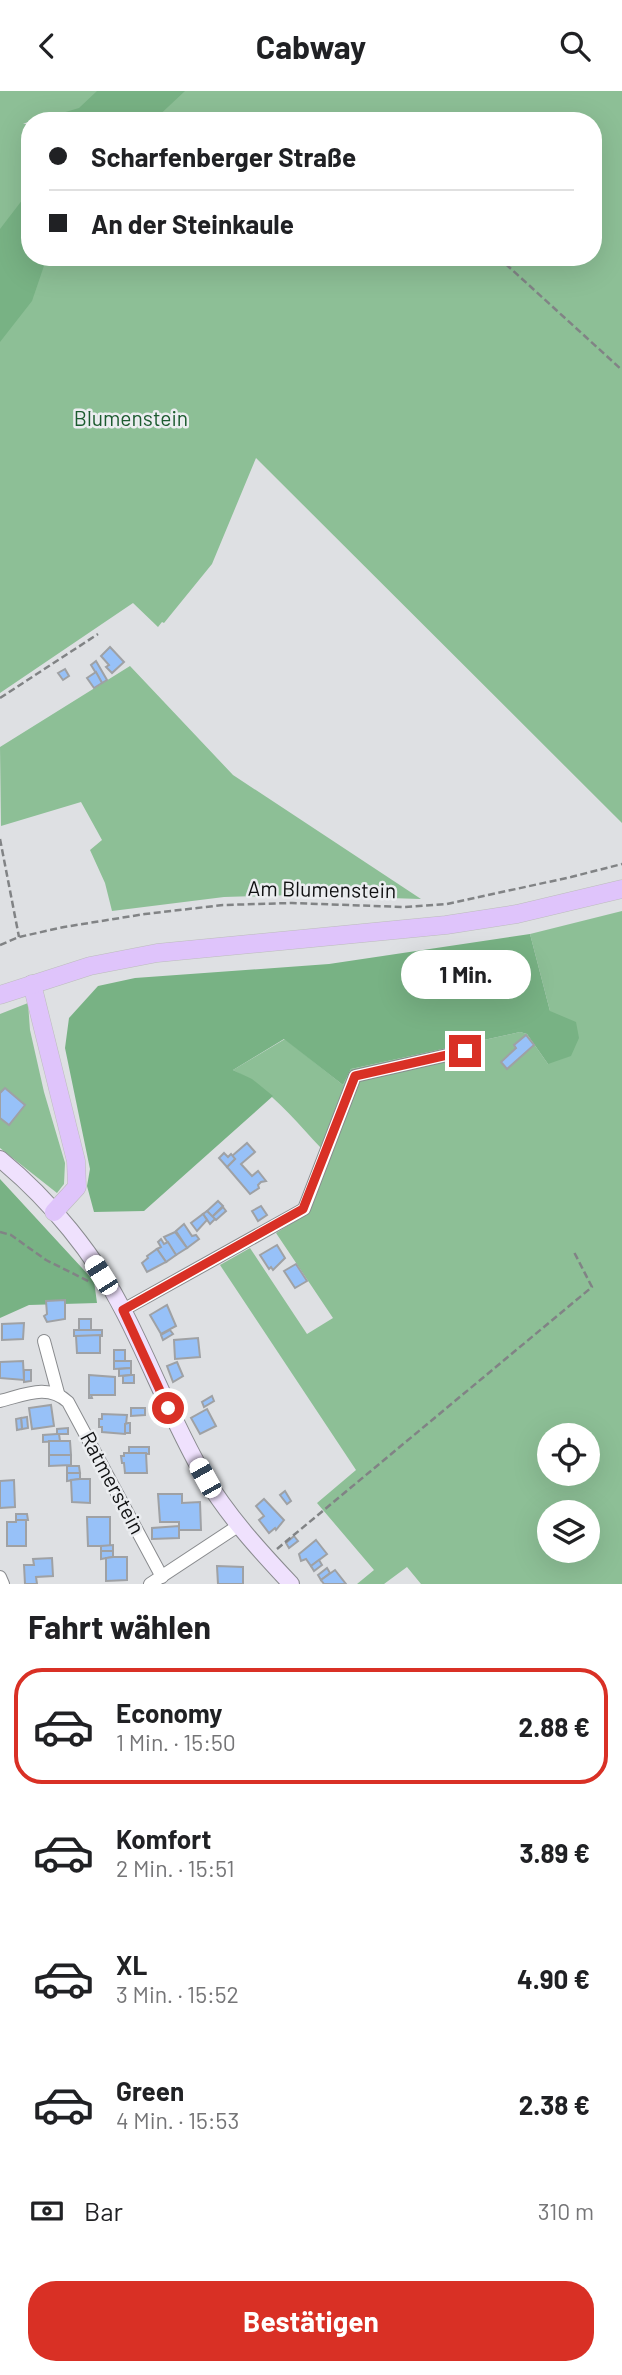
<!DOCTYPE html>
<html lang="de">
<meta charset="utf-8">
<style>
body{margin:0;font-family:Barlow,sans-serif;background:#f2f2f2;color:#202124;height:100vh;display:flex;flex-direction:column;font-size:26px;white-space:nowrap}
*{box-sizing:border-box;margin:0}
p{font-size:23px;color:#757577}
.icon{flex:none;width:38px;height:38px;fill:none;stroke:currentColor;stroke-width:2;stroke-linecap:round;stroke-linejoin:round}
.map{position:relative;height:1493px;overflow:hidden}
.details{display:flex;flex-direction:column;background:#fff;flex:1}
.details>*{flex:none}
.banner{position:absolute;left:21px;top:21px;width:581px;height:154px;border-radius:28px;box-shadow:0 7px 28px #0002;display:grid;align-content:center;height:154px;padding:0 28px;background:#fff}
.controls{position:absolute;left:537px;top:1332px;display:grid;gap:14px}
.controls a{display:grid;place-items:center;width:63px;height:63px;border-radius:50%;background:#fff;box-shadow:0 7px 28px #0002;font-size:35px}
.end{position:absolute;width:32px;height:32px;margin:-16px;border:9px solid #d93025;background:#fff;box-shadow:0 0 0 4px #fff}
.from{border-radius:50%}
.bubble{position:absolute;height:49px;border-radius:24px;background:#fff;box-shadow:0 7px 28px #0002;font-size:23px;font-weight:700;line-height:49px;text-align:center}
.car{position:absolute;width:21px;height:42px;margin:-21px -10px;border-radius:9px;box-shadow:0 0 5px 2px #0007;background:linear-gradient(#fff 24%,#345 0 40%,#fff 0 76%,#345 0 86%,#fff 0)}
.banner b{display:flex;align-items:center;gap:24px;height:66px;font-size:26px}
.banner b+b{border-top:2px solid #e0e0e0}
.banner i{width:18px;height:18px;background:#202124}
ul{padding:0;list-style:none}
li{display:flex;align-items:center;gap:21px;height:116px;margin:0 14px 10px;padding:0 14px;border:4px solid transparent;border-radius:28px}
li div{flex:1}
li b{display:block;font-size:26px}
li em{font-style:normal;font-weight:700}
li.active{border-color:#d93025}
li>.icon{width:63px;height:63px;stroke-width:1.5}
h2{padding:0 28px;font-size:32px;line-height:84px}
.pay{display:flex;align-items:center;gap:18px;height:77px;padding:0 28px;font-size:26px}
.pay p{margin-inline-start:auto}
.button{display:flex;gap:14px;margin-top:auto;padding:14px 28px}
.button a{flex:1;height:80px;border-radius:28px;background:#d93025;color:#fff;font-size:28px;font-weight:700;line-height:80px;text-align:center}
header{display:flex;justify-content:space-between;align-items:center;height:91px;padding:0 28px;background:#fff;font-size:32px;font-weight:700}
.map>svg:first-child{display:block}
.green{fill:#8dbf96;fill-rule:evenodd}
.forest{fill:#78b284}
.building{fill:#97c1f8;stroke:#9fa1a4;stroke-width:2}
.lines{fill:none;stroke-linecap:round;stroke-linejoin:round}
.street-casing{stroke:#898b8e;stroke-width:14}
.secondary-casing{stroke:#898b8e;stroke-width:18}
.primary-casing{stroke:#bcbcbc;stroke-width:19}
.path{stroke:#818385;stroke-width:2.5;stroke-dasharray:7 3.5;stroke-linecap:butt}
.street{stroke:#fff;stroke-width:12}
.secondary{stroke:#efe1fd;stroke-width:16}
.primary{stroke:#dfc4fb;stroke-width:18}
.route{stroke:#d93025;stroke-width:9}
.labels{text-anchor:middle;stroke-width:5;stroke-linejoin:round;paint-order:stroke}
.park-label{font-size:21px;fill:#1c5b2f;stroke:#ebedf0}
.street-label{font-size:21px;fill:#0f1011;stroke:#ebedf0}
</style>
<header><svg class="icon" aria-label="back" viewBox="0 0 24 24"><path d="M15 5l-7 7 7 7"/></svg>Cabway<svg class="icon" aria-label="search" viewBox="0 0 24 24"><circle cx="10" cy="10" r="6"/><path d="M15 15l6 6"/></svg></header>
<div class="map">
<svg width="622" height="1493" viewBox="0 0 622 1493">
<rect width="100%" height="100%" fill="#dee0e3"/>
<!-- green -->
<g class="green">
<path d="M0,0H622V732L256,367L212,473L164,532L162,531L158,536L133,512L0,602ZM30,30H593V166H30V33H23Z"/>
<polygon points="130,575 233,684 421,808 294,804 224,806 112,820 105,792 90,759 102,749 81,711 1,735 0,656"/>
<path d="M622,820V1493H421L407,1476L384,1493H357L374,1479L317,1412L356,1379L220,1174L250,1157L307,1243L333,1227L276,1142L308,1122L331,1062L321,1057C294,1028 269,997 233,979L285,948L343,994L351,978L520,941L527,943L548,973L550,920L530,843ZM550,1344H588V1382H550ZM550,1421H588V1460H550Z"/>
<polygon points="28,912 30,939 44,1001 65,1072 64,1093 57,1102 0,1057 0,923"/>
</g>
<!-- forest -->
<g class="forest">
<polygon points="97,0 185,0 153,30 35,30 79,17"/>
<polygon points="30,76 30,166 47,166 32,210 0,251 0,138 23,108"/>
<polygon points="530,843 550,920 576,931 579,947 571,965 548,973 527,943 520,941 351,978 343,994 284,948 233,979 252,988 273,1005 144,1120 94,1121 87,1095 90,1078 65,957 69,927 98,895 135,887 329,873"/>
<polygon points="0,1088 94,1190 97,1212 29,1214 0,1227"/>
</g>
<!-- building -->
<g class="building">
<polygon points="110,556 124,571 112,582 106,576 109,574 101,565"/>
<polygon points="96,570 107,589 102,592 91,574"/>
<polygon points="65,578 69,585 63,589 58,582"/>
<polygon points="96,581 102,592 94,597 87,587"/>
<polygon points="526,944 534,954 507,978 501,971 516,957 514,954"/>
<polygon points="5,997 25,1014 9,1034 0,1027 0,1002"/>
<polygon points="247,1052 255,1061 241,1073 252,1085 258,1080 266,1090 261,1091 258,1094 259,1097 250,1103 227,1076 235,1068 232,1065"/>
<polygon points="224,1062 228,1066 231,1063 235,1068 227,1076 219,1067"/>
<polygon points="218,1110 223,1115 212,1126 207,1120"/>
<polygon points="261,1115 267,1124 258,1130 252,1120"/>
<polygon points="223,1116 226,1120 216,1129 212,1126"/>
<polygon points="207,1120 215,1128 210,1133 203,1123"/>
<polygon points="203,1123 207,1129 197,1140 191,1132"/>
<polygon points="184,1133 192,1145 196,1144 199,1148 187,1157 176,1140"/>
<polygon points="175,1141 187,1157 176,1164 164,1146"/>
<polygon points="161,1148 164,1153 168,1151 176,1164 166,1171 157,1158 161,1156 158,1151"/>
<polygon points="277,1154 285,1167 273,1179 271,1176 269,1178 260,1164"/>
<polygon points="157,1158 166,1171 147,1181 142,1172 148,1167 147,1165"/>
<polygon points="296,1173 307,1190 295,1197 284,1180"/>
<polygon points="65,1209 65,1228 47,1231 44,1225 47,1223 46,1210"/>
<polygon points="167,1214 176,1235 161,1243 150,1224"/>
<rect x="79" y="1228" width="12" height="11"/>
<polygon points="24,1232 23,1248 2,1249 2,1233"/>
<rect x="74" y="1239" width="28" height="6"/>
<polygon points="170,1239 173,1243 163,1249 161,1244"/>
<polygon points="100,1244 100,1262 77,1262 76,1245"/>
<polygon points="198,1247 200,1266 175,1268 174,1249"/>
<rect x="114" y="1259" width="11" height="11"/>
<polygon points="23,1270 24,1289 0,1287 0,1271"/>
<polygon points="114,1270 131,1270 131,1277 114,1278"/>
<polygon points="177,1271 183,1285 173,1291 167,1275"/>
<polygon points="131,1277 131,1284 119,1285 119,1278"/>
<polygon points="24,1279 31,1279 31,1290 24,1291"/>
<polygon points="89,1284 115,1286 115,1304 91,1304 92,1307 89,1307"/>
<polygon points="131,1284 134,1284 134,1292 123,1292 123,1285"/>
<polygon points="212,1305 214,1310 204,1316 202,1311"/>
<polygon points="51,1314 54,1335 32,1338 29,1317"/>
<polygon points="131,1317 145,1317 145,1324 131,1325"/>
<polygon points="207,1318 216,1335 200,1343 191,1327"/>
<polygon points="102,1323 127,1324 125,1343 102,1341 102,1336 99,1336 99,1328 102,1328"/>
<polygon points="27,1326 28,1337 22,1338 21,1327"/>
<polygon points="21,1327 22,1338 17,1339 16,1328"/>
<polygon points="128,1332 130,1332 130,1342 125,1342 125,1333"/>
<polygon points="68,1337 68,1343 57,1343 57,1338"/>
<polygon points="57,1343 59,1343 60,1350 43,1351 43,1344"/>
<polygon points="49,1350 70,1350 71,1364 49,1364"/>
<polygon points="129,1356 149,1356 149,1363 129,1362"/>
<polygon points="124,1362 146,1362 147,1382 125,1382 124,1372 122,1372 121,1365 124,1365"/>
<polygon points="49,1364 71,1364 71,1374 49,1375"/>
<polygon points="67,1375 79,1375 80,1382 67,1382"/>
<polygon points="67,1382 80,1382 80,1388 67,1390"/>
<polygon points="80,1388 90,1388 90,1412 72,1411 71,1389"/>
<polygon points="14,1389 15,1416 0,1417 0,1390"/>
<polygon points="285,1400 291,1410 287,1413 280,1404"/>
<polygon points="158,1403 182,1403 182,1412 200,1411 201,1439 179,1439 179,1431 160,1431"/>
<polygon points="264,1408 284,1429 276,1439 275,1437 269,1442 259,1429 264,1425 256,1415"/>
<polygon points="16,1423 27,1423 28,1429 16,1429"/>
<polygon points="87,1426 110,1426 110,1455 88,1455"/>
<polygon points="16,1429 26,1429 26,1455 7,1455 7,1431 16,1431"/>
<polygon points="179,1435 179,1447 152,1448 152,1437"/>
<polygon points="294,1445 298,1450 289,1457 286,1452"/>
<polygon points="316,1449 327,1463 311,1475 306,1468 301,1470 299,1463"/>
<polygon points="113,1454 113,1460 101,1460 101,1455"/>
<polygon points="101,1460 113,1460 113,1466 101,1468"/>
<polygon points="113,1466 127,1466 127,1489 106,1490 106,1467"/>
<polygon points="52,1467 53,1485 36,1486 37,1493 25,1493 24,1474 34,1474 33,1468"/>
<polygon points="319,1469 322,1474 314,1480 311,1475"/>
<polygon points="217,1475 243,1476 243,1493 218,1493"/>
<polygon points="327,1477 330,1482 321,1489 318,1484"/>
<polygon points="335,1479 346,1493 324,1493 321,1489"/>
</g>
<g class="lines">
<defs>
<g id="street">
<polyline points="123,1219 304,1118 355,985 465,960"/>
<polyline points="44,1250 58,1302"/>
<path d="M0,1310C24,1304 48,1292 68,1311L162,1486"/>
<polyline points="0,1486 3,1493"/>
<polyline points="150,1493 238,1435"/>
</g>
<path id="secondary" d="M0,1068C50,1109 95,1164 124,1221C152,1275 173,1332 204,1385C228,1425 259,1459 291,1493"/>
<g id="primary">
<polyline points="32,893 76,1070 77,1096 54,1121"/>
<polyline points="0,904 90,875 157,862 446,834 517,823 622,798"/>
</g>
</defs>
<!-- street casing -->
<use href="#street" class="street-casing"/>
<!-- secondary casing -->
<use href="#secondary" class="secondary-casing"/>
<!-- primary casing -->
<use href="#primary" class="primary-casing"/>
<!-- path -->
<g class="path">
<polyline points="498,166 622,279"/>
<polyline points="0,607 98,543"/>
<polyline points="0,748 19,846"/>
<polyline points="0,854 19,846 64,836 145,823 223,814 292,812 405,816 447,813 571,786 622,773"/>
<polyline points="0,1141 11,1144 46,1169 90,1191"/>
<polyline points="277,1458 592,1196 574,1161"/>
</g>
<!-- street -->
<use href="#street" class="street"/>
<!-- secondary -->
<use href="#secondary" class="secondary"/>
<!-- primary -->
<use href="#primary" class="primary"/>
</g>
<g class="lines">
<!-- route -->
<polyline class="route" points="168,1317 123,1219 303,1118 355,985 465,960"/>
</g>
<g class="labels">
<!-- park labels -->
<g class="park-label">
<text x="131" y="335">Blumenstein</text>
</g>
<!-- street labels -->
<g class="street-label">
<text transform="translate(322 799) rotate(1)" y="7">Am Blumenstein</text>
<text transform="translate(112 1392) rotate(62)" y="7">Ratmerstein</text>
</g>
</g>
</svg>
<div class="controls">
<a><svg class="icon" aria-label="locate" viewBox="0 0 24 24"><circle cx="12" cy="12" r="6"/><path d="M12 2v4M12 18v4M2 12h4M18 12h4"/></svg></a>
<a><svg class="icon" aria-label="layers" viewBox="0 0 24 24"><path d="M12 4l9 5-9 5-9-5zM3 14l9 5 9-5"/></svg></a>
</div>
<i class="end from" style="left:168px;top:1317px"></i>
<i class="end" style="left:465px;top:960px"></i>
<div class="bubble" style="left:401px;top:859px;width:130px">1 Min.</div>
<i class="car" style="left:101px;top:1184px;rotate:328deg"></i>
<i class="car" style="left:205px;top:1387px;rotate:331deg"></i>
<div class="banner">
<b><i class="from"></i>Scharfenberger Straße</b>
<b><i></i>An der Steinkaule</b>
</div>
</div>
<section class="details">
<h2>Fahrt wählen</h2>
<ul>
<li class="active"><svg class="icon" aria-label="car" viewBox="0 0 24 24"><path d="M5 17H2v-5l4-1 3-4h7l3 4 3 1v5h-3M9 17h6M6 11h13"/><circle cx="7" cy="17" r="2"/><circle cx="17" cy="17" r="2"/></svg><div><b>Economy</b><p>1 Min. · 15:50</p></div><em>2.88 €</em></li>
<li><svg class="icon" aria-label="car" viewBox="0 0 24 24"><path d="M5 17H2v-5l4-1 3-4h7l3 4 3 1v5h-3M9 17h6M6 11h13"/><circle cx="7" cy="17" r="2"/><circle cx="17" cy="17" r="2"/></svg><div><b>Komfort</b><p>2 Min. · 15:51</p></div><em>3.89 €</em></li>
<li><svg class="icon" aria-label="car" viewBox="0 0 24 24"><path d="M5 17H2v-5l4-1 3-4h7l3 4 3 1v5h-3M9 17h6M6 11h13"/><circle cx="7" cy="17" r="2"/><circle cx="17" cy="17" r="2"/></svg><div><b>XL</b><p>3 Min. · 15:52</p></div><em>4.90 €</em></li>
<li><svg class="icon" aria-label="car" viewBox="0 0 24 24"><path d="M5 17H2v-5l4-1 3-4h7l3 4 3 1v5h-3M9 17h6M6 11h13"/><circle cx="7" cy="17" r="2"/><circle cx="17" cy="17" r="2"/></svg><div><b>Green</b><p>4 Min. · 15:53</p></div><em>2.38 €</em></li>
</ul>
<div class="pay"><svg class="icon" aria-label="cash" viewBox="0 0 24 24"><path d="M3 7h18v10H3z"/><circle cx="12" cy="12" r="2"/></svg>Bar<p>310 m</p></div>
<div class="button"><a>Bestätigen</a></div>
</section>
